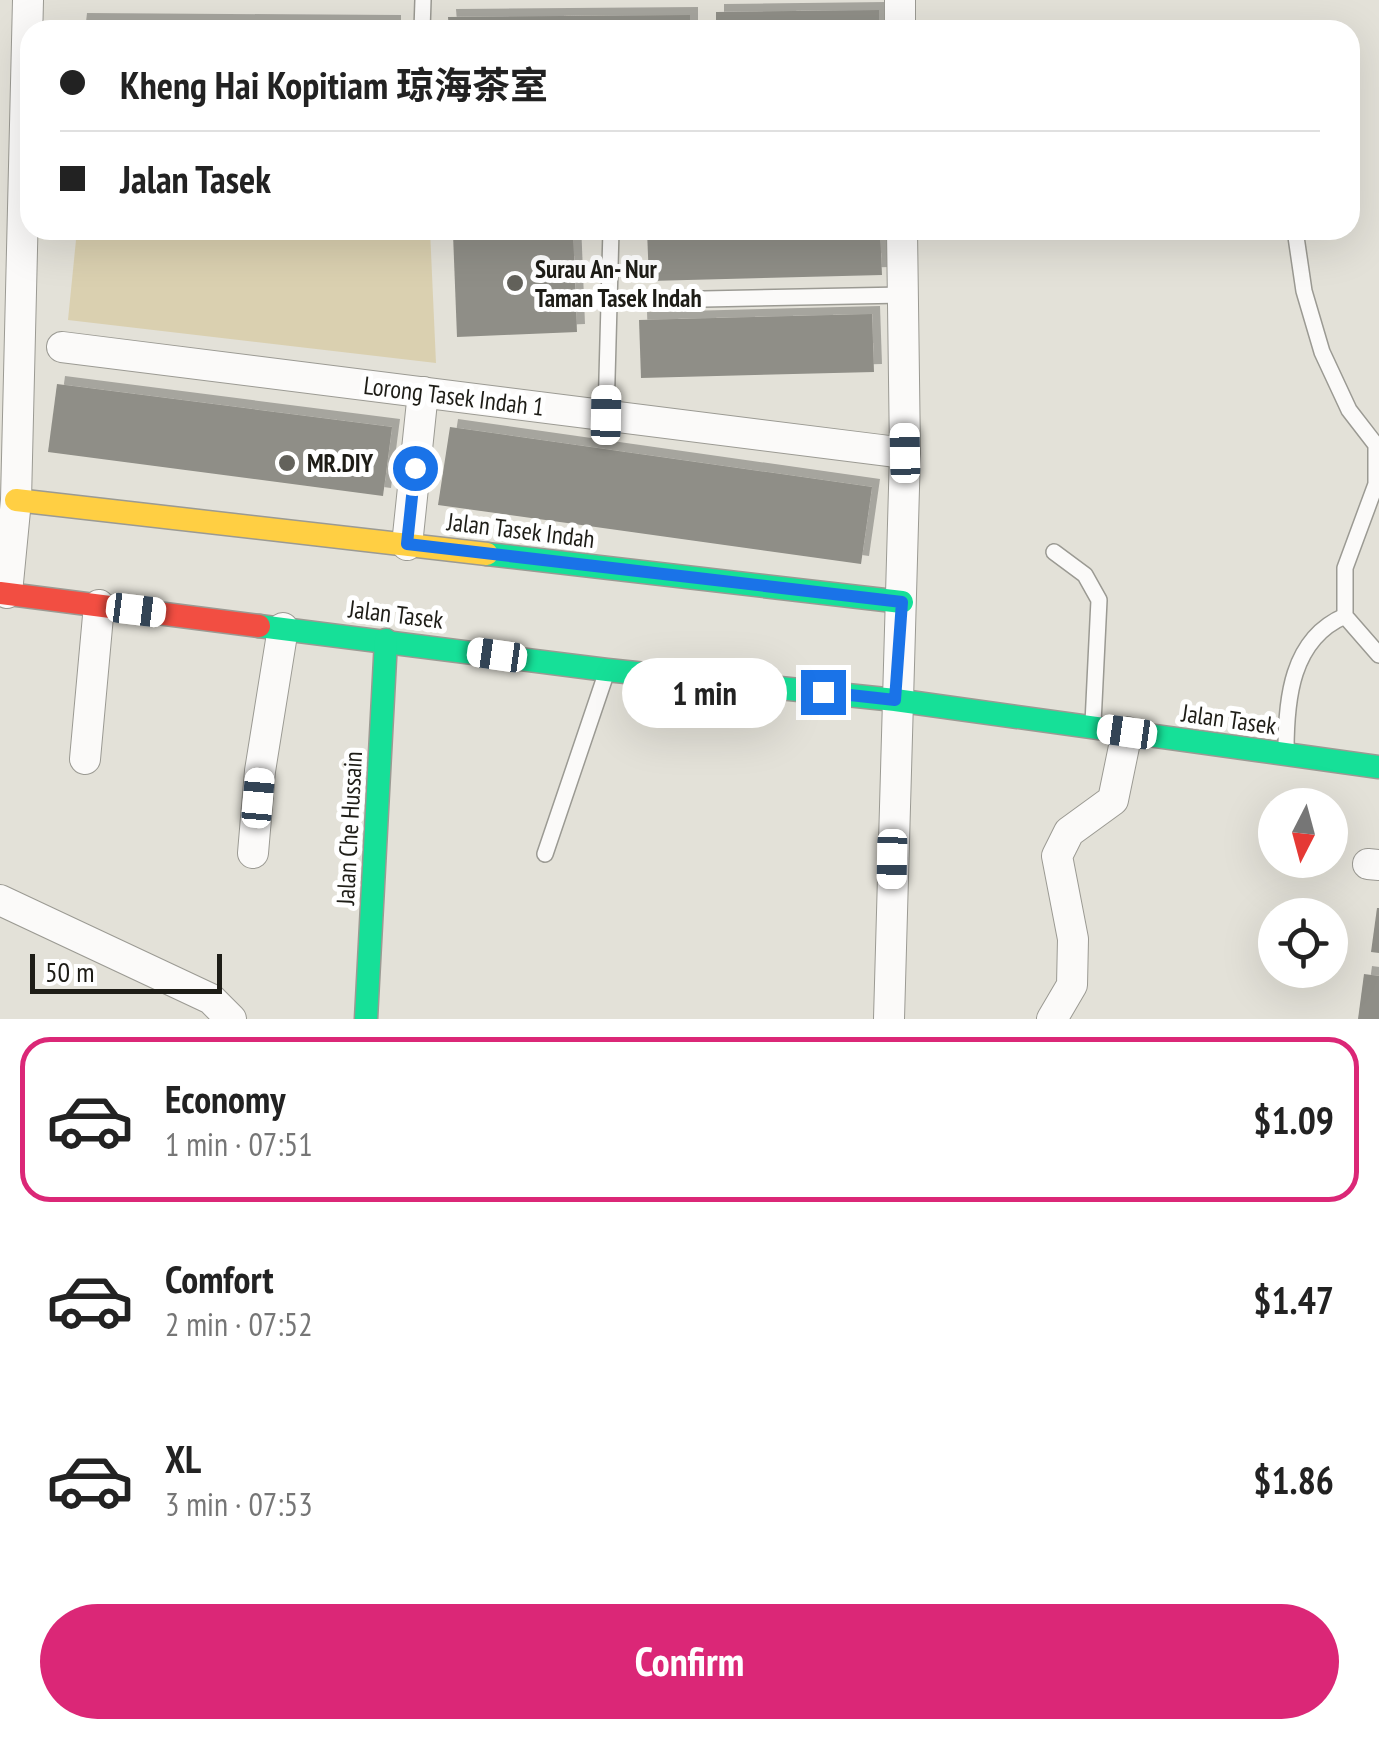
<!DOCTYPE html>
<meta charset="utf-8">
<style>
body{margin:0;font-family:"PT Sans Narrow","Noto Sans SC",sans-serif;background:#f6f6f6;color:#222;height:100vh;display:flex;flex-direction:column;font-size:38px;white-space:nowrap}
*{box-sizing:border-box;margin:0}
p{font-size:32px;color:#767676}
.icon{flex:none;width:55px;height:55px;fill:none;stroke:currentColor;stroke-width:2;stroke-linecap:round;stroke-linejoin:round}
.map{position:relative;height:1019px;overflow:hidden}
.details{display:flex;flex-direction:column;background:#fff;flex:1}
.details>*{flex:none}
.guide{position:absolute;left:20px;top:20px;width:1340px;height:220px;border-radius:30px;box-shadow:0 10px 40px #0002;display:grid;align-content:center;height:220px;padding:0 40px;background:#fff}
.needle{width:65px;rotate:186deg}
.buttons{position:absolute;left:1258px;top:788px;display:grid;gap:20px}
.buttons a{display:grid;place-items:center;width:90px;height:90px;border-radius:50%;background:#fff;box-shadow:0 10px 40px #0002;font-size:50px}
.scale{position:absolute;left:30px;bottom:25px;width:192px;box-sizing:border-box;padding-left:10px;border:5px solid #1e1d17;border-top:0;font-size:28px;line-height:35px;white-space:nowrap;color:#1e1d17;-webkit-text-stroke:8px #fff;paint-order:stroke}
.end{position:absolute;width:45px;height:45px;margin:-22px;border:12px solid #1a73e8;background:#fff;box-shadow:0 0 0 5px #fff}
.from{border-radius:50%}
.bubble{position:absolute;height:70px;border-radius:35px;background:#fff;box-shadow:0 10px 40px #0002;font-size:32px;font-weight:700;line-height:70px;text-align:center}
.car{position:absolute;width:30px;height:60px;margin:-30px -15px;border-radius:12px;box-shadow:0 0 8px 2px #0007;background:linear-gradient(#fff 24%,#345 0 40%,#fff 0 76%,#345 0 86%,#fff 0)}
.guide b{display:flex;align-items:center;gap:35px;height:95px;font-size:38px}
.guide b+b{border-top:2px solid #e0e0e0}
.guide i{width:25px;height:25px;background:#222}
ul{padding:18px 0 0;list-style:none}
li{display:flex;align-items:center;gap:30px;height:165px;margin:0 20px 15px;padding:0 20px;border:5px solid transparent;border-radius:30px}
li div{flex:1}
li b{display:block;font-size:38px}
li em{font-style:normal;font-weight:700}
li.selected{border-color:#db2777}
li>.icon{width:90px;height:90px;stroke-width:1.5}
.action{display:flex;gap:20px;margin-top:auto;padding:20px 40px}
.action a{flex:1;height:115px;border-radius:60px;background:#db2777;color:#fff;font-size:40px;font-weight:700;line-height:115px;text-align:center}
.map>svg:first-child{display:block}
.green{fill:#dad0b0}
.building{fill:#8f8e87;filter:url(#shadow)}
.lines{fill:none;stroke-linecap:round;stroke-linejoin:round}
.lane-casing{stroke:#9b9a93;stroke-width:18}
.street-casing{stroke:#9b9a93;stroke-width:32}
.fast-casing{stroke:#9b9a93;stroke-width:25}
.slow-casing{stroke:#9b9a93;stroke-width:25}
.jam-casing{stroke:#9b9a93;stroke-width:25}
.lane{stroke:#fbfaf9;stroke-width:15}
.street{stroke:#fbfaf9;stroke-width:30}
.fast{stroke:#16e098;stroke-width:22}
.slow{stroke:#ffcf43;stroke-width:22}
.jam{stroke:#f24e42;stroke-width:22}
.route{stroke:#1a73e8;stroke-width:12}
.poi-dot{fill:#63625b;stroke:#fff;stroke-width:4}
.labels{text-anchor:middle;stroke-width:10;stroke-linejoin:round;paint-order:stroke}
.poi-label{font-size:25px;font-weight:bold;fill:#1e1d17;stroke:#fff;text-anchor:start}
.street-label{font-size:25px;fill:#1e1d17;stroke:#fff}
</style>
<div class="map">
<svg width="1379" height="1019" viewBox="0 0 1379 1019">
<defs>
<filter id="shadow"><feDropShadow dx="8" dy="-8" stdDeviation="0" flood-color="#0004"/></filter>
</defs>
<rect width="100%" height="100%" fill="#e3e1d8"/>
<!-- green -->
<polygon class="green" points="77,230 430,230 436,363 68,320"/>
<!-- building -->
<g class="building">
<polygon points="879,10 879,30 716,30 716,12"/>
<polygon points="690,15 690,30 449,30 448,17"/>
<polygon points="79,21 393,23 393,30 78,30"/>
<polygon points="557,230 573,230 577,332 457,337 453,234"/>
<polygon points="647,230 880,230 882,275 649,281"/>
<polygon points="872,314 874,372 641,378 639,320"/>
<polygon points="57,384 392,427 383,496 48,452"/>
<polygon points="450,427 872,487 861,564 438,505"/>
<polygon points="1377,908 1379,908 1379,953 1371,952"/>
<polygon points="1364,974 1379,976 1379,1019 1358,1019"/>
</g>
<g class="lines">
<defs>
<g id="lane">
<polyline points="422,30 423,0"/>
<polyline points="1295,230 1304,291 1322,352 1349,410 1376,445 1376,484 1345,568 1345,616 1379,655"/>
<polyline points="607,301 903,295"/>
<polyline points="606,415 611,230"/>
<polyline points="1054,552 1085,575 1099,600 1093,723"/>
<path d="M1286,751C1286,700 1291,639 1345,616"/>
<polyline points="545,854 606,674"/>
</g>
<g id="street">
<polyline points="900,0 900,30"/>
<polyline points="62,347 905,453"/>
<polyline points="407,545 423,392"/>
<polyline points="7,593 16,500 28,0"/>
<polyline points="85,759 99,605"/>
<polyline points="253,853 260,771 283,628"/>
<polyline points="1368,864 1379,865"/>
<polyline points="0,900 211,999 231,1019"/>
<polyline points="889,1019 905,453 902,230"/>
<polyline points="1052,1019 1072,985 1073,939 1057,856 1069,832 1113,800 1127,732"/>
</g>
<g id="fast">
<polyline points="487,554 902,602"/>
<polyline points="259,626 607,670 895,700 1379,767"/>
<polyline points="366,1019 386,640"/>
</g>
<polyline id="slow" points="16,500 487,554"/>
<polyline id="jam" points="0,593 259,626"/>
</defs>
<!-- lane casing -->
<use href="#lane" class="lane-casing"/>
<!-- street casing -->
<use href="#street" class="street-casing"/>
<!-- fast casing -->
<use href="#fast" class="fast-casing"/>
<!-- slow casing -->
<use href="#slow" class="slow-casing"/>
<!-- jam casing -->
<use href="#jam" class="jam-casing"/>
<!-- lane -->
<use href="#lane" class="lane"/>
<!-- street -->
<use href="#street" class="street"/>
<!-- fast -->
<use href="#fast" class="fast"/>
<!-- slow -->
<use href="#slow" class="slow"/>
<!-- jam -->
<use href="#jam" class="jam"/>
</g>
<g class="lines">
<!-- route -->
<polyline class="route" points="415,468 407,544 902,602 895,700 823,692"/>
</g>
<!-- markers -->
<g class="poi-dot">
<circle cx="515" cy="283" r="10"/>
<circle cx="287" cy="463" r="10"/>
</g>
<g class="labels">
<!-- poi labels -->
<g class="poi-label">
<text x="535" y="278">Surau An- Nur<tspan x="535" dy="29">Taman Tasek Indah</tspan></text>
<text x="307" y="472">MR.DIY</text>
</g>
<!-- street labels -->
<g class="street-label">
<text transform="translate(454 396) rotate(7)" y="9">Lorong Tasek Indah 1</text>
<text transform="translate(521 530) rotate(7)" y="9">Jalan Tasek Indah</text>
<text transform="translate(396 614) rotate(7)" y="9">Jalan Tasek</text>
<text transform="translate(1229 719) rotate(8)" y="9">Jalan Tasek</text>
<text transform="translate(349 828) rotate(-87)" y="9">Jalan Che Hussain</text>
</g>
</g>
</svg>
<div class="buttons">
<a><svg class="needle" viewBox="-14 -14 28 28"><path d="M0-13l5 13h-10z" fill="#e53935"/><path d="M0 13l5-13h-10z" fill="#767676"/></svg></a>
<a><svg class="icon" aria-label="locate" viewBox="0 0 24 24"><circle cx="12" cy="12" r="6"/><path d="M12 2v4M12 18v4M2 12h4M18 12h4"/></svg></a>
</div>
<div class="scale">50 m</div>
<i class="end from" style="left:415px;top:468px"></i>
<i class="end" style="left:823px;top:692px"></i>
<div class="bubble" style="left:622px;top:658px;width:165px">1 min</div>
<i class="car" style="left:606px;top:415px;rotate:1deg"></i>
<i class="car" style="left:905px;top:453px;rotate:359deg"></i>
<i class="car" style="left:136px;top:610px;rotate:97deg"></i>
<i class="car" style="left:497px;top:655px;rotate:278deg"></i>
<i class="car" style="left:1127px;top:732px;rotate:278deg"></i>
<i class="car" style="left:258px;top:798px;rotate:5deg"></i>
<i class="car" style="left:892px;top:859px;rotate:181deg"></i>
<div class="guide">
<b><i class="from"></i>Kheng Hai Kopitiam 琼海茶室</b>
<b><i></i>Jalan Tasek</b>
</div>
</div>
<section class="details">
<ul>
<li class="selected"><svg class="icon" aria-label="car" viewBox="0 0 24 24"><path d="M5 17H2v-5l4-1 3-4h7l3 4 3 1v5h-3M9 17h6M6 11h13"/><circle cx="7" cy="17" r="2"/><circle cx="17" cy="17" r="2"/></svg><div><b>Economy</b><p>1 min · 07:51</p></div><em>$1.09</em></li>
<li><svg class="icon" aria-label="car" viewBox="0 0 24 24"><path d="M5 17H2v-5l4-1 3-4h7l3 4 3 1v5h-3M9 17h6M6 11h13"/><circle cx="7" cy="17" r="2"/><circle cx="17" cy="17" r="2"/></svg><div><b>Comfort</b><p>2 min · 07:52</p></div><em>$1.47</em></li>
<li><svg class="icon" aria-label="car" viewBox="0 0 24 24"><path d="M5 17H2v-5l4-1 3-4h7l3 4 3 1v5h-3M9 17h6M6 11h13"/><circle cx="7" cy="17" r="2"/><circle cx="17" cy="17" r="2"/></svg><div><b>XL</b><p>3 min · 07:53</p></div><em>$1.86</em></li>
</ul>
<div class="action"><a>Confirm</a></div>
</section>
